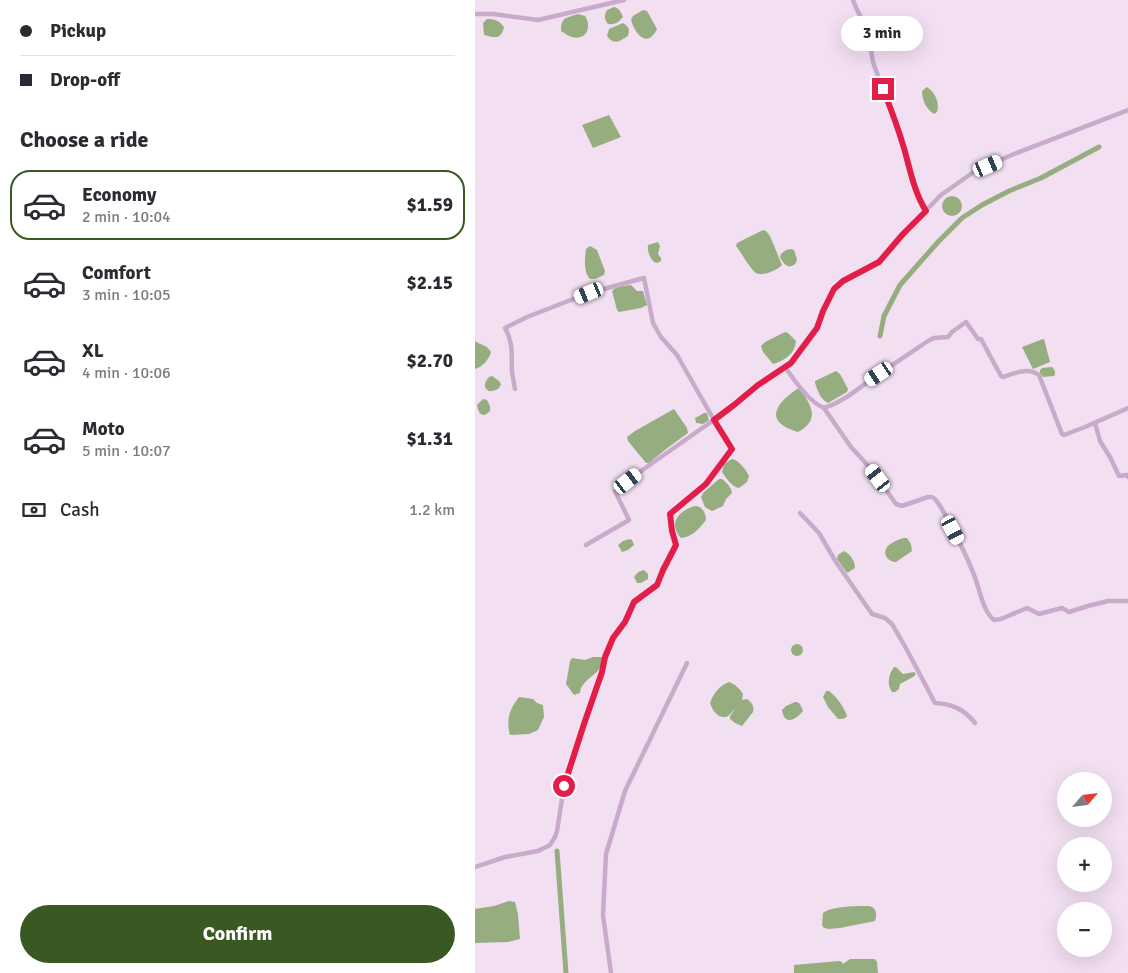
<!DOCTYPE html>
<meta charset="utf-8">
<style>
body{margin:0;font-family:Signika,sans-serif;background:#f2f2f3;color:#2b2b33;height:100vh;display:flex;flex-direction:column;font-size:19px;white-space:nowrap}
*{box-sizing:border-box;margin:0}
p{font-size:16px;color:#7c7c81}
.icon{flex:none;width:28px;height:28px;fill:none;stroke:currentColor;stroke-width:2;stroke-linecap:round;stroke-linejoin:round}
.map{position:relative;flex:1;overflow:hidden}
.drawer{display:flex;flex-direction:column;background:#fff;width:475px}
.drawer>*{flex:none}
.hud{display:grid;align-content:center;height:110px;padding:0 20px;background:#fff}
.needle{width:32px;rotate:62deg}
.buttons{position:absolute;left:582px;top:772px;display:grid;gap:10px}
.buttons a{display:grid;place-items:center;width:55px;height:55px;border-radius:50%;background:#fff;box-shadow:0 5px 20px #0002;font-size:25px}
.end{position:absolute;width:22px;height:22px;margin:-11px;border:6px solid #e11d48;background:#fff;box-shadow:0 0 0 2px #fff}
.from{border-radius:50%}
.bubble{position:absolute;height:35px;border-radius:18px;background:#fff;box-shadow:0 5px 20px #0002;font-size:16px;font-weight:700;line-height:35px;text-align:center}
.car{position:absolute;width:15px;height:30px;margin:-15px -8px;border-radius:6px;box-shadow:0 0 4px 1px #0007;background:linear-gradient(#fff 24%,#345 0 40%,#fff 0 76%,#345 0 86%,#fff 0)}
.hud b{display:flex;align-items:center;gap:18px;height:48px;font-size:19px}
.hud b+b{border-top:1px solid #e1e1e2}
.hud i{width:12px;height:12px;background:#2b2b33}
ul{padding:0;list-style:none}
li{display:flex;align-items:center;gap:15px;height:70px;margin:0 10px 8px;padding:0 10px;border:2px solid transparent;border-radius:20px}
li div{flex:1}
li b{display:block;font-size:19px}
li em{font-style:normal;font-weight:700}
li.current{border-color:#3a5821}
li>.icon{width:45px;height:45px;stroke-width:1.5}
h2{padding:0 20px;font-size:22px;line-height:60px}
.pay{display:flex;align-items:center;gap:12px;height:55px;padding:0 20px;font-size:19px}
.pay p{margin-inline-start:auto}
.button{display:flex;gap:10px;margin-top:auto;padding:10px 20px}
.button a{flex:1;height:58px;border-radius:30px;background:#3a5821;color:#fff;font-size:20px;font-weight:700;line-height:58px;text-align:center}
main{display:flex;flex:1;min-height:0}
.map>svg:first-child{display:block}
.water{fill:#96ae7f}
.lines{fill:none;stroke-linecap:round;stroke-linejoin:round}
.canal{stroke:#96ae7f;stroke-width:5}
.minor{stroke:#c8abca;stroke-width:4.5}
.route{stroke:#e11d48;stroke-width:6}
</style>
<main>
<section class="drawer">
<div class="hud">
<b><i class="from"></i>Pickup</b>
<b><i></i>Drop-off</b>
</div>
<h2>Choose a ride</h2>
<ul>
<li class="current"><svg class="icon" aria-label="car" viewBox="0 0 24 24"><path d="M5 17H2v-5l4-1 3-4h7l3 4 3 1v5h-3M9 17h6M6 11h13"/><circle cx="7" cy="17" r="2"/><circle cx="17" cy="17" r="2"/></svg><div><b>Economy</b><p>2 min · 10:04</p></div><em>$1.59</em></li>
<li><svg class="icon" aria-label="car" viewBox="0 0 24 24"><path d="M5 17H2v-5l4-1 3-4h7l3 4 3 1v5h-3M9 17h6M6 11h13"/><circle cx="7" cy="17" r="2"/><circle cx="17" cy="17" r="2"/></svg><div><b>Comfort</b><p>3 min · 10:05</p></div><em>$2.15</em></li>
<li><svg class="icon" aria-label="car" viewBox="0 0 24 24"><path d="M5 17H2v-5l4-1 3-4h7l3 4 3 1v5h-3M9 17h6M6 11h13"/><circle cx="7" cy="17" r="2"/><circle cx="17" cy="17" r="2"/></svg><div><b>XL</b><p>4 min · 10:06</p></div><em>$2.70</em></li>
<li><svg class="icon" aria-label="car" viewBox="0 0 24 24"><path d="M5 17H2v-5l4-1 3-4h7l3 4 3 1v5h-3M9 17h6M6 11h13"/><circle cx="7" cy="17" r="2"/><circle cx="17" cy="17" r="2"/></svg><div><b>Moto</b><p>5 min · 10:07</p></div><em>$1.31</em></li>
</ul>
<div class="pay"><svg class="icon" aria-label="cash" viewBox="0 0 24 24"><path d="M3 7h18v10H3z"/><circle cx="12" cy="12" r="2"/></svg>Cash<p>1.2 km</p></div>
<div class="button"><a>Confirm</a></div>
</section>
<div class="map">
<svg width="653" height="973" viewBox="0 0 653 973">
<rect width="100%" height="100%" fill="#f2dff2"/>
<!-- water -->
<g class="water">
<path d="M139,7C144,8 146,12 148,17C144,22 140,25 133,24C129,18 129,16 132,10Z"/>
<path d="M168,10L172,11L182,29C172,49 160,34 156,20L158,16Z"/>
<path d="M103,14L110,16C117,26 112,41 97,37C93,36 90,33 86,31C86,17 91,18 103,14Z"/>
<path d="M12,19C19,19 24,20 29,27C26,40 20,38 9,35L8,23Z"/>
<path d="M148,23C154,27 155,29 153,36C145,41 139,46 132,36L134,29Z"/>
<path d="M452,87C460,92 465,103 462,112L459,114C451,109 447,100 447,91Z"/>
<polygon points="134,115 146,137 118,148 107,125"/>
<circle cx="477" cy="206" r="10"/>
<path d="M288,230L291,231L295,236L307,265C303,269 298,271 293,273C289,274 284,275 281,273C274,268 267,253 261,246L262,243Z"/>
<path d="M183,242L185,246L183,254L186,258V261L182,263L179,262C175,258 172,251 173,245Z"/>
<path d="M115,246L122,250L130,271L129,275L120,279H115C108,271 110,258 111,249Z"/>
<path d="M316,249L319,250L322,259L321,263C314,270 309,265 305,257L306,254L311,250Z"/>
<path d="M156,285L162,291H168L172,305L166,308L144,312L142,310L137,291C141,286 150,286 156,285Z"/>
<path d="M310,332L313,333L321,341C320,354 309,361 298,364L288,352L286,346L290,342Z"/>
<polygon points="568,339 569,339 575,362 558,369 547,347"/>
<path d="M0,341C7,346 11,344 16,352C14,360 7,367 0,369Z"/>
<path d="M577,367C580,369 581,374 579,376L568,377L565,373V370L567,368Z"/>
<path d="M361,371L365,374L373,389L372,392L353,403C345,399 343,391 340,383V381Z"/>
<path d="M17,376L24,381L26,384C24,390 20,391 14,391C8,388 9,382 14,377Z"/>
<path d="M322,389H325C337,406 345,420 323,432C289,422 299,405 322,389Z"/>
<path d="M8,399L12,400L15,406V411L10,415C4,415 3,410 2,405Z"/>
<polygon points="199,409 212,428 213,433 191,449 174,463 171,463 153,441 152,437 160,431"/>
<polygon points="229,413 232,413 234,420 228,424 221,423 220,418"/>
<path d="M257,459C264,460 271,470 274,476L272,482L264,488C257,487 251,478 247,472L249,464Z"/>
<path d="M244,479H247C251,482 257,488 257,493L251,499L248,506L237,511L230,507L226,497L229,492Z"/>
<path d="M220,506C227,506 231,513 231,520C225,528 217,537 206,538C192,523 205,510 220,506Z"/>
<path d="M429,538H432L436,544L437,551L421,562C412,562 406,552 414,545C418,542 424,539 429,538Z"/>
<polygon points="155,539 157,540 159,545 153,550 147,552 143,545 148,541"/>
<path d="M369,551C375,554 380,561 380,568L372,573L362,559L363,555Z"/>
<path d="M169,570L173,574V579L166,583H162L159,577C162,573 164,571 169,570Z"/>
<circle cx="322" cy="650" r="6"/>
<path d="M118,657H127C129,672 115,675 108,685C106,687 105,690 105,693L99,695L91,684L95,661L97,658L110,660Z"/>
<path d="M419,667H421L428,674L439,672L441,674L438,677L425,684L424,689L420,692H417C412,685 413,675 419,667Z"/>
<path d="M254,682C260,684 265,689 268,694L267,700L272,699C276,702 280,706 278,712L267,726L260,723L255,719V716L260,709C257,711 254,717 250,717C242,718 237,709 235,703C238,694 245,685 254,682Z"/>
<path d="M351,691H354C361,696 369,707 372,716C370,719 367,719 363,719L353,707L348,697Z"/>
<path d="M44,697L58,699L62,703L68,705L69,717L63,730L54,734L35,735C31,719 34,710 44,697Z"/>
<path d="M320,702H322L325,704L328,711C321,720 309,726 307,710L311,706Z"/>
<polygon points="34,901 40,902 43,914 45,939 33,942 0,943 0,909 19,906"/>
<path d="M394,906C402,907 402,915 400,921L365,928L354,929L349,928L347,925L348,913C356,906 383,906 394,906Z"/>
<polygon points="375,959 400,959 402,962 403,973 319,973 319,965 364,961 367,962 368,964"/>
</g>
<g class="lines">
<!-- canal -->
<g class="canal">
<polyline points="405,336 409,316 425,285 463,242 487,218 507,205 534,191 566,178 624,147"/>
<polyline points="82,851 91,973"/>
</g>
<!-- minor -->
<g class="minor">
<path d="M378,0C382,12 390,23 393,35C396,44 396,53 398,62C405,83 414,102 421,123C431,152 435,184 451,211"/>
<polyline points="0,14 18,14 63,20 149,0"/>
<path d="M310,367C319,380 334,402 349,408L376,447L397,470L421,504L427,506L453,497C457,497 457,496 460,499C467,507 471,517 476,526C484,542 493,558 499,575C505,589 507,610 519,620L526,619L552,608L564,614L587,608L594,612L597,611L613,606L633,601H653"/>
<path d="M349,408C368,402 381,390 397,379C415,366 434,354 453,341L459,338L473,337L477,332L491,322L503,339H506L526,376L528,377C540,373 553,367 564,375L587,434L589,435L610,427L653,408"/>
<polyline points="620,423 625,441 635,457 644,476 652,475 653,477"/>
<path d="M325,513L344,533L361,562L397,614L410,618L417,624L432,650L460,703C477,704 489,709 500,723"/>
<polyline points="111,545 154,520 140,491 166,471 253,410 283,385 316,363 342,328 348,311 359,289 368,281 404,262 428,234 466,195 500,171 539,154 653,110"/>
<path d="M0,867L30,857L63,851L75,845L80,837L82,831L89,786L109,724L127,672L131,657L138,638L150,622L159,602L182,585L201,545L197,531L195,513L231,484L257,449L239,420L202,355L186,337L178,323L169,278L114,293L52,317L30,328C39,344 36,356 37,372C38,378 39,383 40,389"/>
<polyline points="136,973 128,915 131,854 150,791 212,663"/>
</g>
</g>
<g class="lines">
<!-- route -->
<path class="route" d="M89,786L109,724L127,672L130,657L138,638L150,622L159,602L182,585L188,570L201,545L197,531L195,514L231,484L257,449L239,420L259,405L283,385L316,363L342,328L348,311L359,289L368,281L404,262L428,234L451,211C439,192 435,169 429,148C423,128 416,109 408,89"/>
</g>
</svg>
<div class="buttons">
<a><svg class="needle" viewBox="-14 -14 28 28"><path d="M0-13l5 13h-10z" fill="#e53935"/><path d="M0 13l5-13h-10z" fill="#7c7c81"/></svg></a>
<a>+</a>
<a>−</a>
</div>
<i class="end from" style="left:89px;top:786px"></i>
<i class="end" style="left:408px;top:89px"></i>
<div class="bubble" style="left:366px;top:16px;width:82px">3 min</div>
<i class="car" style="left:513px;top:166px;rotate:67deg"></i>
<i class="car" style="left:114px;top:293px;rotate:248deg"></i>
<i class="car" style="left:404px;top:374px;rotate:236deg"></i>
<i class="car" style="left:403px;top:478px;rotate:323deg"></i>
<i class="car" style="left:153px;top:481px;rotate:52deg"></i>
<i class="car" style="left:478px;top:530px;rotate:152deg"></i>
</div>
</main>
